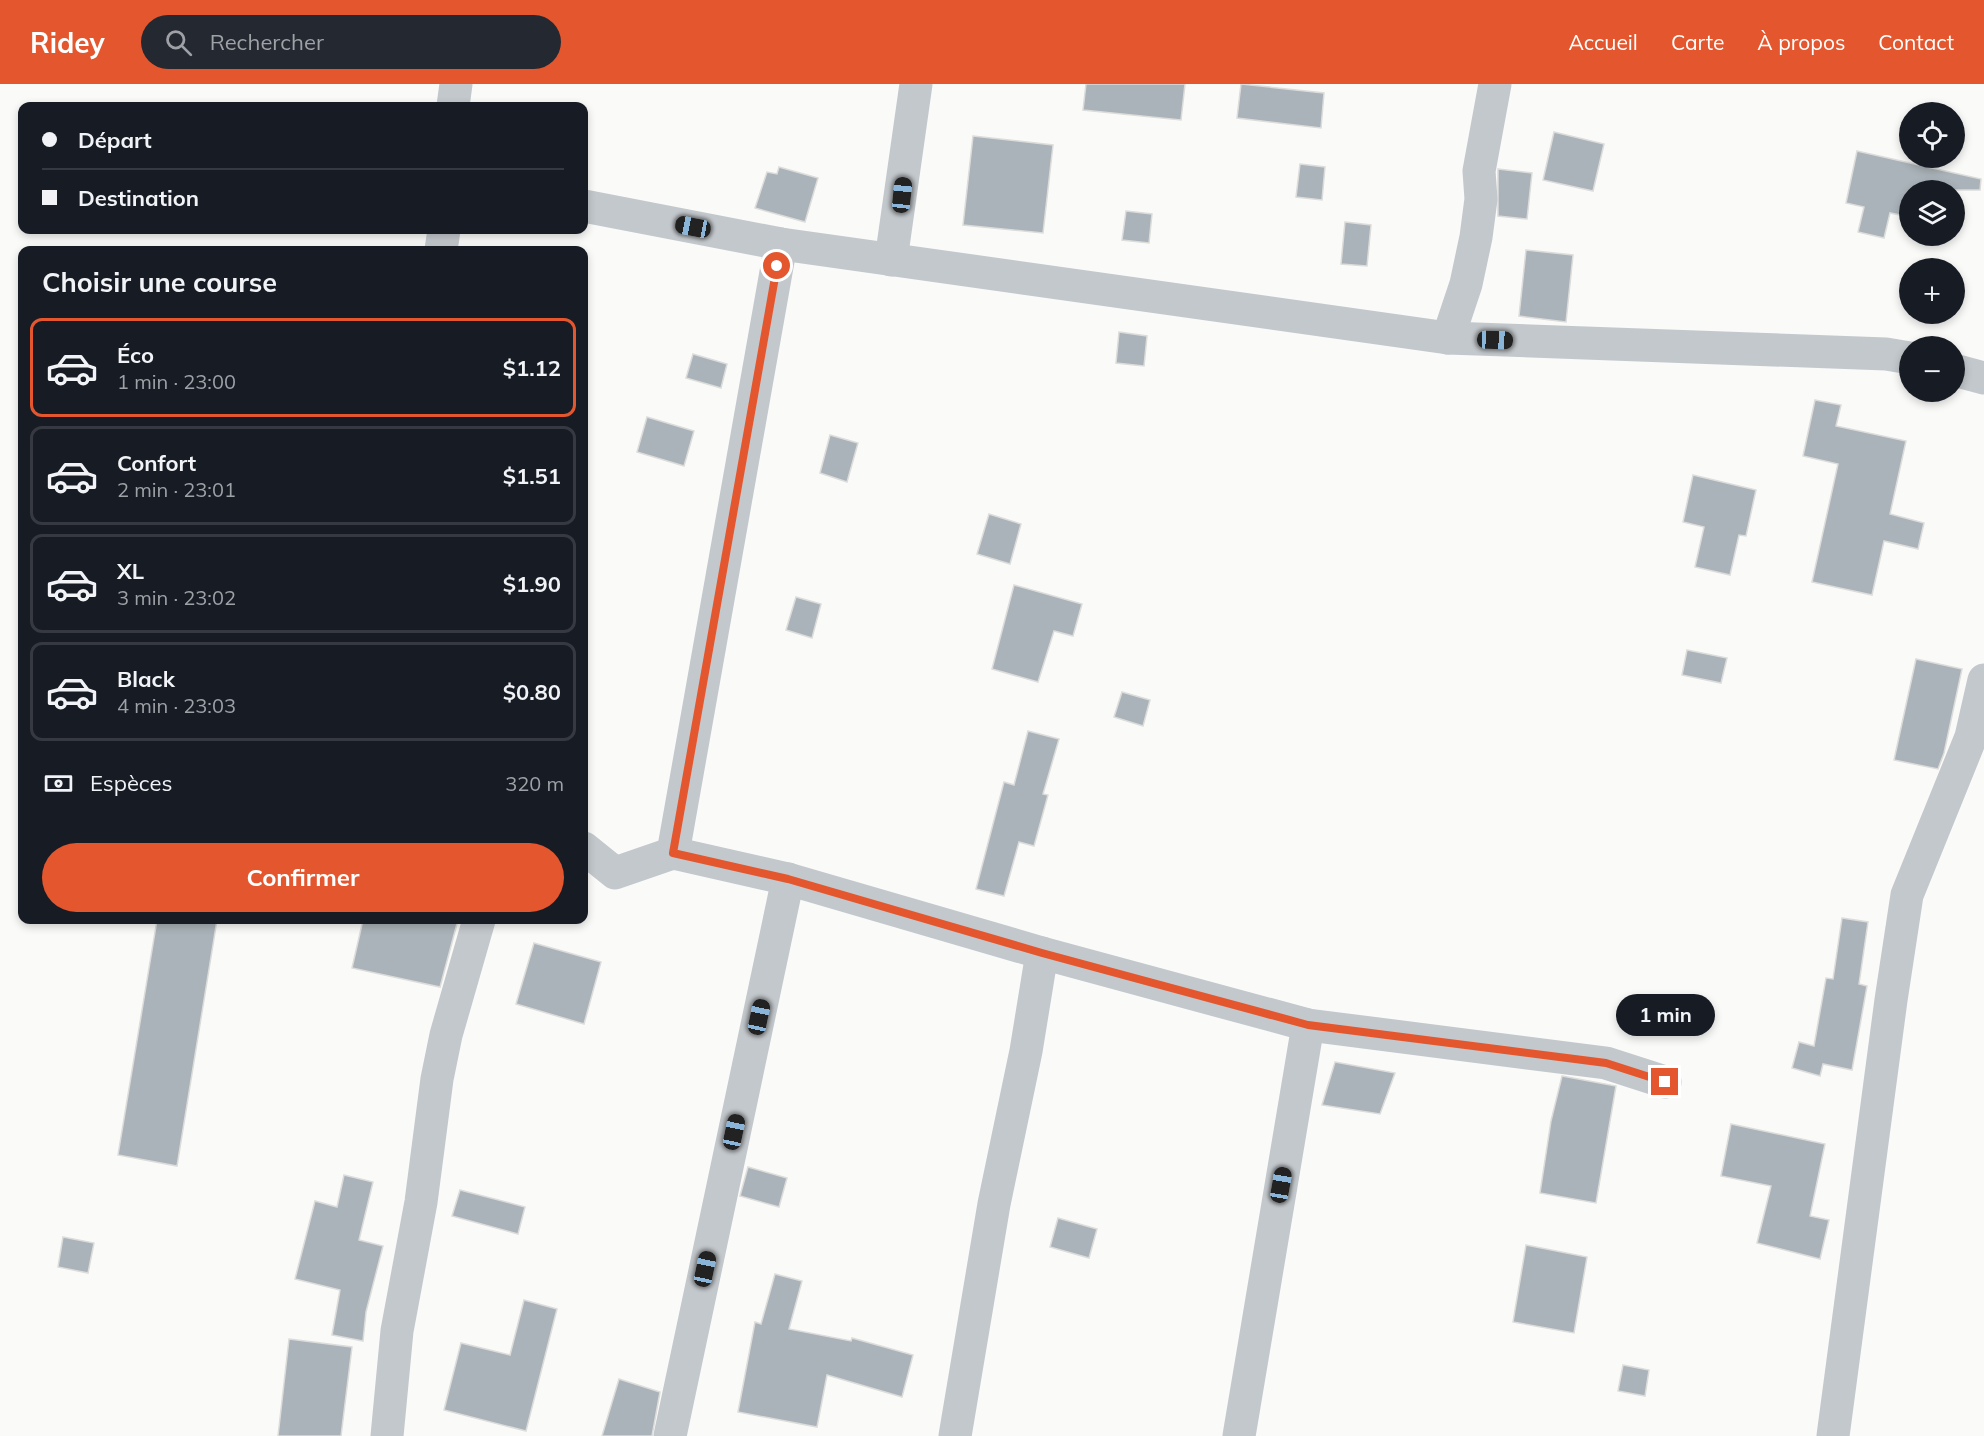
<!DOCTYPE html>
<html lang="fr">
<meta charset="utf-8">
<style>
body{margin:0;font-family:Mulish,sans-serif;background:#242831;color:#f1f3f6;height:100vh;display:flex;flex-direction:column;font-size:22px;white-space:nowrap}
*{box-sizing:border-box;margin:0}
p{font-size:20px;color:#9ea1a6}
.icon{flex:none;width:33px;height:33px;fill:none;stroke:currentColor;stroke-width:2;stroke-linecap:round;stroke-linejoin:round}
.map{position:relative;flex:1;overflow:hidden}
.side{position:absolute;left:18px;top:162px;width:570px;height:678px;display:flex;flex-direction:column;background:#171b24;border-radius:12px;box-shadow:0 3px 9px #0003}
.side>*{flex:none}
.top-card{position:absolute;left:18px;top:18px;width:570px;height:132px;border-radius:12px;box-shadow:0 3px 9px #0003;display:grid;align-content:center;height:132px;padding:0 24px;background:#171b24}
.tools{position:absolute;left:1899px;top:18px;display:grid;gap:12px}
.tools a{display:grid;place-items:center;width:66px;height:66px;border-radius:50%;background:#171b24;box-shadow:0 3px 9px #0003;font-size:30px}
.end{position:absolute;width:27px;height:27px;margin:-14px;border:8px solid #e4572e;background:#fff;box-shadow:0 0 0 3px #fff}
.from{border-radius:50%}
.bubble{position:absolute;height:42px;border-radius:21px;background:#171b24;box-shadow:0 3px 9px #0003;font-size:20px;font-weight:700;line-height:42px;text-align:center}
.car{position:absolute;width:18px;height:36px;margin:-18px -9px;border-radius:8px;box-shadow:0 0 4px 2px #0007;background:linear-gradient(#222 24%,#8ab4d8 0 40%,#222 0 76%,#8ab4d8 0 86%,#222 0)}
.top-card b{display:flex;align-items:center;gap:21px;height:57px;font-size:22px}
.top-card b+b{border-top:2px solid #363941}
.top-card i{width:15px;height:15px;background:#f1f3f6}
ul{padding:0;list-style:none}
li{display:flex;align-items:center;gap:18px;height:99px;margin:0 12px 9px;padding:0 12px;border:3px solid #363941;border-radius:12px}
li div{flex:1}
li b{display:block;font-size:22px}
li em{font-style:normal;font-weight:700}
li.active{border-color:#e4572e}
li>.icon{width:54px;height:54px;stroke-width:1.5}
h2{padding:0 24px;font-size:27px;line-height:72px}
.pay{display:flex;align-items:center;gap:15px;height:66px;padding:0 24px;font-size:22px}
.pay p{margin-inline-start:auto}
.cta{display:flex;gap:12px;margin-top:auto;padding:12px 24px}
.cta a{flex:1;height:69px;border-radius:36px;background:#e4572e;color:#fff;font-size:24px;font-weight:700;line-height:69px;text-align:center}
header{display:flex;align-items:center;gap:36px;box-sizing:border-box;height:84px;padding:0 30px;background:#e4572e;color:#fff}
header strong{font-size:28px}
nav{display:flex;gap:33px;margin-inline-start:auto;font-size:21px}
.search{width:420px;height:54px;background:#242831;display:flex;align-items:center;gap:15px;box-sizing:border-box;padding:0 21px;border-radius:33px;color:#9ea1a6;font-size:22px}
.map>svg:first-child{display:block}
.building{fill:#aab3b9;stroke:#dcdcda;stroke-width:1.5}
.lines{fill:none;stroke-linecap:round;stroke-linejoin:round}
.minor{stroke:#c3c8cc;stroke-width:33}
.route{stroke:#e4572e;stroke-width:8}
</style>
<header>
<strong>Ridey</strong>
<div class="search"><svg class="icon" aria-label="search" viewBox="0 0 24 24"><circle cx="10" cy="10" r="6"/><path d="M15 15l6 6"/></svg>Rechercher</div>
<nav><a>Accueil</a><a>Carte</a><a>À propos</a><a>Contact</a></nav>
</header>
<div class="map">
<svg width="1984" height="1352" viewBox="0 0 1984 1352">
<rect width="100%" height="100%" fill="#fafaf8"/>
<!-- building -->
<g class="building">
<polygon points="1086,0 1185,0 1181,36 1083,26"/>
<polygon points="1241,0 1324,9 1321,44 1237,34"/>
<polygon points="1554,48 1604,60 1593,107 1543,96"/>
<polygon points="973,52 1053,61 1043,149 963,141"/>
<polygon points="1857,67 1981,95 1980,106 1910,106 1910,133 1890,129 1884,154 1858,148 1864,123 1846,119"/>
<polygon points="1300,80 1325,83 1322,116 1296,113"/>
<polygon points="779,83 818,94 805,138 755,124 767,88 777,90"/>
<polygon points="1498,85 1532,89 1527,135 1498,132"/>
<polygon points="1126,127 1152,130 1149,159 1122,156"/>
<polygon points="1345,138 1371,141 1367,182 1341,180"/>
<polygon points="1526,166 1573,171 1566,238 1519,232"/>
<polygon points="1119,248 1147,252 1144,282 1116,279"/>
<polygon points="693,270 727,280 721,304 686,294"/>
<polygon points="1815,316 1841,321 1836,342 1906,357 1890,430 1924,439 1918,465 1884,457 1872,511 1812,498 1838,380 1803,372"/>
<polygon points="647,333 694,347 684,382 637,368"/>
<polygon points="830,351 858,359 847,398 820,389"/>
<polygon points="1693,391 1756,406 1746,452 1739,451 1730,491 1695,483 1704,443 1683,438"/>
<polygon points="989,430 1021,440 1010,480 977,470"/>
<polygon points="1014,501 1082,520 1073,552 1054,547 1038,598 992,585"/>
<polygon points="796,513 821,520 812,554 786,546"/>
<polygon points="1687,566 1727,574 1721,599 1682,591"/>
<polygon points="1916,575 1962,585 1944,669 1938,685 1894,676"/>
<polygon points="1122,608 1150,616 1143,642 1114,633"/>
<polygon points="1028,647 1059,655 1043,710 1048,711 1034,762 1019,758 1004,812 976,805 1004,698 1014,701"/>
<polygon points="1842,834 1868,838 1859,900 1867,902 1852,986 1823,980 1820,992 1792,984 1799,958 1814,962 1826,894 1833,895"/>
<polygon points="157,836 217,836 177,1082 118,1071"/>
<polygon points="363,836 458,836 440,903 352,884"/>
<polygon points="534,859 601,878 584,940 516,920"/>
<polygon points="1335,978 1395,989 1380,1030 1322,1021"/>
<polygon points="1562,992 1616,1002 1596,1119 1540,1109 1551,1037"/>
<polygon points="1731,1040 1825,1060 1810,1132 1829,1136 1820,1175 1757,1159 1771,1102 1721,1092"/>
<polygon points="748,1083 787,1094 779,1123 740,1112"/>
<polygon points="344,1091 373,1098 359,1156 383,1162 366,1228 363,1257 332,1251 340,1206 295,1195 315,1117 337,1123"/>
<polygon points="460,1106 525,1123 518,1150 452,1132"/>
<polygon points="1058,1134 1097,1145 1089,1174 1050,1163"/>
<polygon points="63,1153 94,1159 88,1189 58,1183"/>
<polygon points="1526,1161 1587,1173 1574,1249 1513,1238"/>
<polygon points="775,1190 802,1197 789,1245 851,1257 852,1254 913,1271 902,1313 827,1291 817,1343 738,1328 755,1238 761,1240"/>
<polygon points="524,1216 557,1225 526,1347 444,1326 461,1259 510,1271"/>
<polygon points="289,1255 352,1263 341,1352 278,1352"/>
<polygon points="1623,1281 1649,1286 1645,1312 1618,1307"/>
<polygon points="619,1295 660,1308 652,1352 602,1352"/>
</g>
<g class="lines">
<!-- minor -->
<g class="minor">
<polyline points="453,22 456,0"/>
<polyline points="584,122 781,160 1448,254 1886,270 1910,274"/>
<polyline points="441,166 444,146"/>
<polyline points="891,176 916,0"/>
<polyline points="1448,254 1466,200 1476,153 1481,115 1479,87 1495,0"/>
<polyline points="1954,286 1984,294"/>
<polyline points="584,764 615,789 673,769 788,795 1042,869 1308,941 1606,979 1665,998"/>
<polyline points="673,769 781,160"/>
<polyline points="387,1352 397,1247 421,1118 437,995 446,951 479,836"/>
<polyline points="670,1352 788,795"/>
<polyline points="955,1352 994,1120 1026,967 1042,869"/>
<polyline points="1239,1352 1308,941"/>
<polyline points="1833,1352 1891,916 1907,811 1971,653 1984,596"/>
</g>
</g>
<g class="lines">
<!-- route -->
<polyline class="route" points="777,182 673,769 788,795 1042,869 1308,941 1606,979 1665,998"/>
</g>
</svg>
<div class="tools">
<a><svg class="icon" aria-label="locate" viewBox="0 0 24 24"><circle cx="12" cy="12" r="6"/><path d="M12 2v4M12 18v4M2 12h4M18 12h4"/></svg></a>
<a><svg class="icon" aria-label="layers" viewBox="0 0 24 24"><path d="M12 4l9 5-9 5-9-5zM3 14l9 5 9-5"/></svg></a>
<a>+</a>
<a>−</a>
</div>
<i class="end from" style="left:777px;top:182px"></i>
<i class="end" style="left:1665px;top:998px"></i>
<div class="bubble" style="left:1616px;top:910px;width:99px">1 min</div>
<i class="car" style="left:902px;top:111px;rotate:6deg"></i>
<i class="car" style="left:693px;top:143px;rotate:281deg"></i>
<i class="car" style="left:1495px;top:256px;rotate:92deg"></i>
<i class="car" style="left:759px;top:933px;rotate:12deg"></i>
<i class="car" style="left:734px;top:1048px;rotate:12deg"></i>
<i class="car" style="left:1281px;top:1101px;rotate:10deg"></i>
<i class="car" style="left:705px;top:1185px;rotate:12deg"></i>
<div class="top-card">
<b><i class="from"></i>Départ</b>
<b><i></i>Destination</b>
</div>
<section class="side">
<h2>Choisir une course</h2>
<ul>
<li class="active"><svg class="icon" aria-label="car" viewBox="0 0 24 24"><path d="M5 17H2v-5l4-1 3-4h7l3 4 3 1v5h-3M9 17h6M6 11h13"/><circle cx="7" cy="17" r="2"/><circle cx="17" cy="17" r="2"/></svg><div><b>Éco</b><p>1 min · 23:00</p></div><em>$1.12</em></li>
<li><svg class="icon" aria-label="car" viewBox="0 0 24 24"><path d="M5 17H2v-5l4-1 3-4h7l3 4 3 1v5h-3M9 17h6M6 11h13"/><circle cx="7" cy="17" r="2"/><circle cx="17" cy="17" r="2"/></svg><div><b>Confort</b><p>2 min · 23:01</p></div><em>$1.51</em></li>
<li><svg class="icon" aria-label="car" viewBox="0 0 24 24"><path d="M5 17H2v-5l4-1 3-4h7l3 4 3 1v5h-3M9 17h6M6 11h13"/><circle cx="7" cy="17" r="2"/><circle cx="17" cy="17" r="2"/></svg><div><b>XL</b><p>3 min · 23:02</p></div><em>$1.90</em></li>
<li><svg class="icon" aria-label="car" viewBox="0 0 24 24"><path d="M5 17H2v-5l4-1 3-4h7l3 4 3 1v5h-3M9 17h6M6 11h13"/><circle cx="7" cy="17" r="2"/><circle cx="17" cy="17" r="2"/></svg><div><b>Black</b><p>4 min · 23:03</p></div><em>$0.80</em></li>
</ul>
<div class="pay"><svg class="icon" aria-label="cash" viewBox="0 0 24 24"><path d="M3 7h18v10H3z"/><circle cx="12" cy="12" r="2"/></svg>Espèces<p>320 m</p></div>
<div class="cta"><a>Confirmer</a></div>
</section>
</div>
